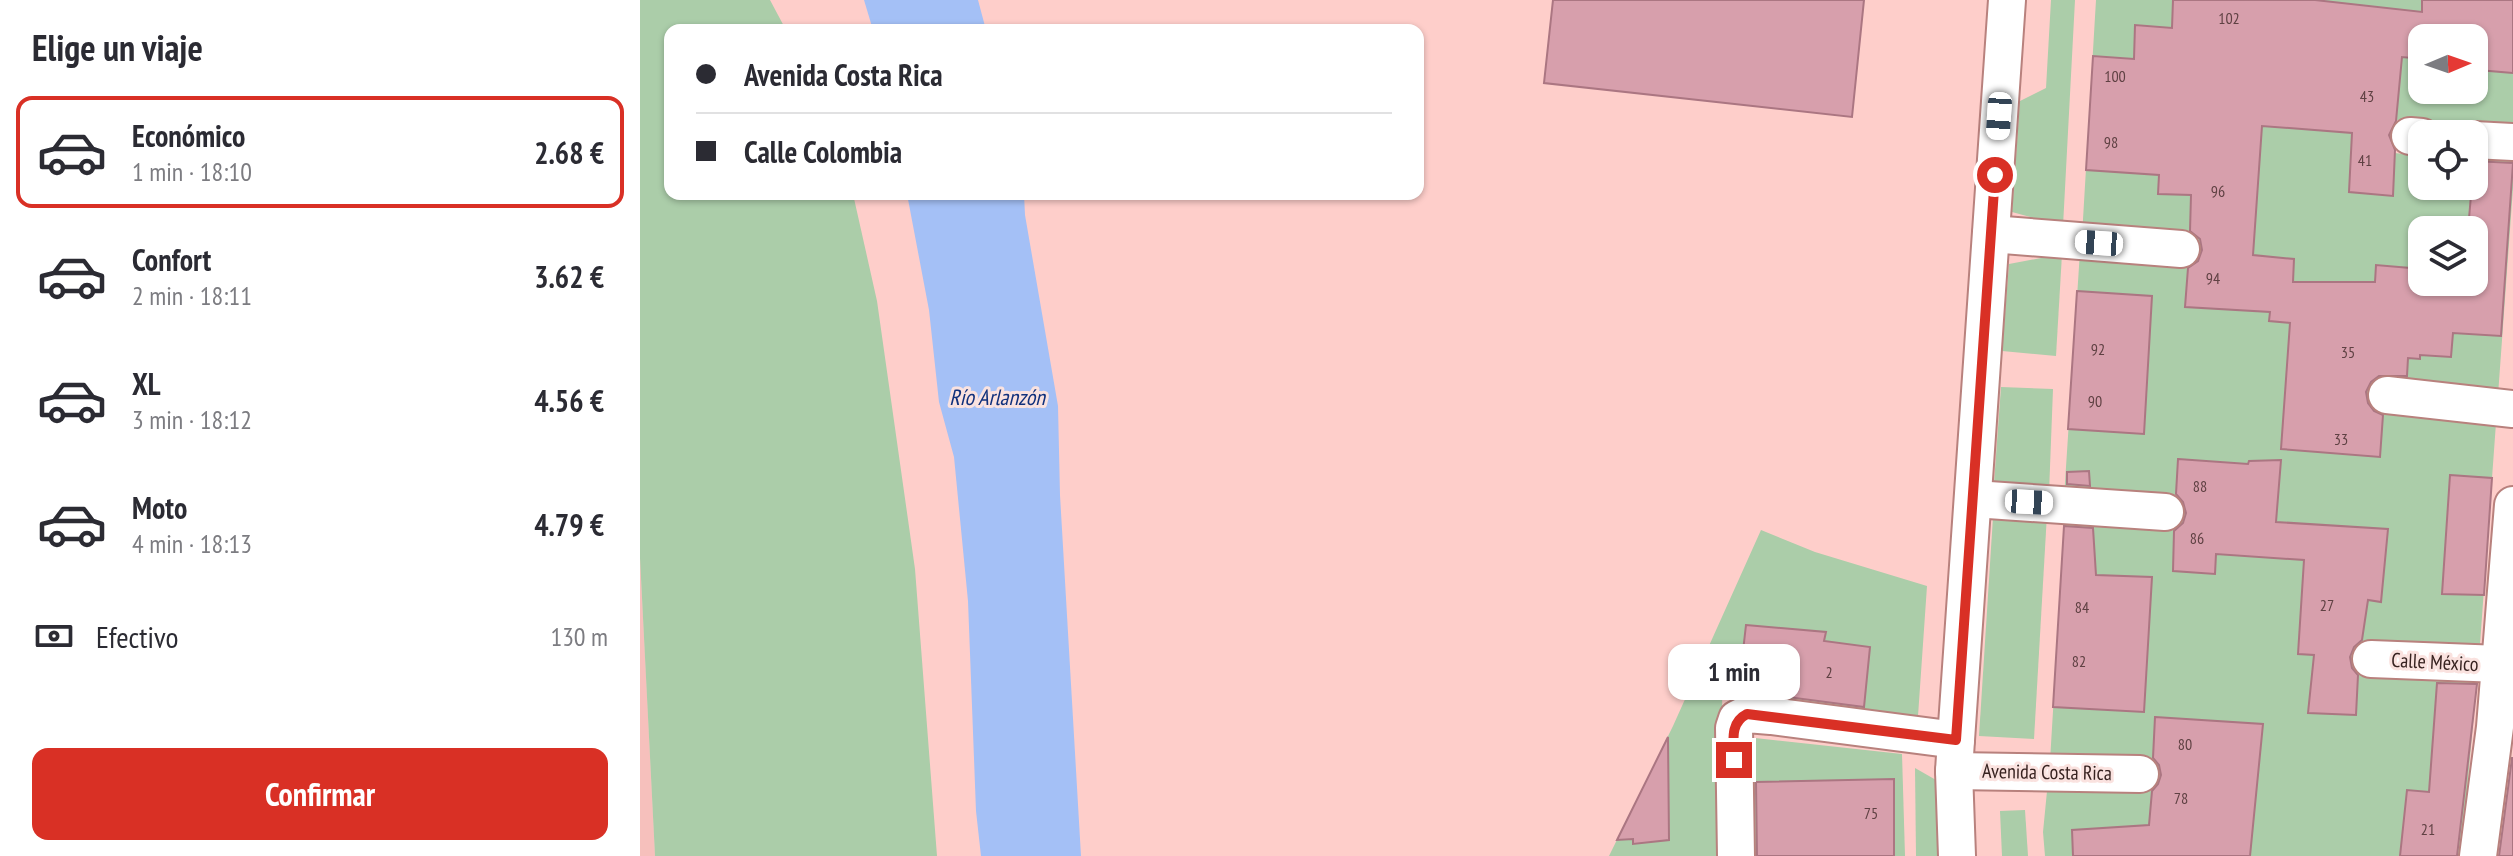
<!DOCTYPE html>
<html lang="es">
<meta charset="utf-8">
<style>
body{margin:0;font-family:"PT Sans Narrow",sans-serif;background:#f2f2f3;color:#2b2b33;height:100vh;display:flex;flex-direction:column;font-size:30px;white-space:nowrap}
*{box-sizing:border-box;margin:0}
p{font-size:26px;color:#7c7c81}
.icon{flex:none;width:44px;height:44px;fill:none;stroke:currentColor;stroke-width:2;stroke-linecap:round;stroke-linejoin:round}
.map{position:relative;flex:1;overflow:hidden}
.sheet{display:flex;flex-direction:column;background:#fff;width:640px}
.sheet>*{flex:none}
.top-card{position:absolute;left:24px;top:24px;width:760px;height:176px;border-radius:16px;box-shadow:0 2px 6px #0004;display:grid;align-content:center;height:176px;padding:0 32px;background:#fff}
.needle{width:52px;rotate:88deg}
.tools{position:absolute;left:1768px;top:24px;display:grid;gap:16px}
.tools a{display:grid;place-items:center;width:80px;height:80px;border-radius:16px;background:#fff;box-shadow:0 2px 6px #0004;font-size:40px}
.end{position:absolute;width:36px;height:36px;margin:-18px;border:10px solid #d93025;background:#fff;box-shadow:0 0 0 4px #fff}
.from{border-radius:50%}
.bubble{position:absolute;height:56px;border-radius:16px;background:#fff;box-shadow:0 2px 6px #0004;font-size:26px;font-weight:800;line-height:56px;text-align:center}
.car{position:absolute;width:24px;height:48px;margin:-24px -12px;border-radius:10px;box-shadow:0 0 6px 2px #0007;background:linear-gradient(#fff 24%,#345 0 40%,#fff 0 76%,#345 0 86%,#fff 0)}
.top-card b{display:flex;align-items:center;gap:28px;height:76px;font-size:30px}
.top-card b+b{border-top:2px solid #e1e1e2}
.top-card i{width:20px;height:20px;background:#2b2b33}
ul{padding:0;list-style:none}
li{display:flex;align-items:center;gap:24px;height:112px;margin:0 16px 12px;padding:0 16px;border:4px solid transparent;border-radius:16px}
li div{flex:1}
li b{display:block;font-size:30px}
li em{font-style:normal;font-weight:800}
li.active{border-color:#d93025}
li>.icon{width:72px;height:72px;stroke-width:1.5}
h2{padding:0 32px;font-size:36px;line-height:96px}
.pay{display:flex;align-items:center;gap:20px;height:88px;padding:0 32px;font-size:30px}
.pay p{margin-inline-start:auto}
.cta{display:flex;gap:16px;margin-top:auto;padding:16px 32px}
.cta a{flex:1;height:92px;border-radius:16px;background:#d93025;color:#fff;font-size:32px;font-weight:800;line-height:92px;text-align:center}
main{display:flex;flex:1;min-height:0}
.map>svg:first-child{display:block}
.built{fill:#f6c0bc}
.green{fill:#abcda9;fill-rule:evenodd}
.water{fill:#a4c0f6}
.building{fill:#d79fac;stroke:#ab7682;stroke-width:2}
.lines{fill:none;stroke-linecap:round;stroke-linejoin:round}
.street-casing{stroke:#b8817d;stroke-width:40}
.street{stroke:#fff;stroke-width:36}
.route{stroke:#d93025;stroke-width:10}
.labels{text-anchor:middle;stroke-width:6;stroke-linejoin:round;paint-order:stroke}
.number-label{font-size:16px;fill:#5f4143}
.street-label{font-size:20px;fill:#372220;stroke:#fae2df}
.water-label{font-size:22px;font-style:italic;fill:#11317c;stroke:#fae2df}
</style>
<main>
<section class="sheet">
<h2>Elige un viaje</h2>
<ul>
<li class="active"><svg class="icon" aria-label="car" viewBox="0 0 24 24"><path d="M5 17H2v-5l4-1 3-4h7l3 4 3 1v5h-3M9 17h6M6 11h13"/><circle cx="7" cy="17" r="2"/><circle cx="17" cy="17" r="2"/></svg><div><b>Económico</b><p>1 min · 18:10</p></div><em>2.68 €</em></li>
<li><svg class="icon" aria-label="car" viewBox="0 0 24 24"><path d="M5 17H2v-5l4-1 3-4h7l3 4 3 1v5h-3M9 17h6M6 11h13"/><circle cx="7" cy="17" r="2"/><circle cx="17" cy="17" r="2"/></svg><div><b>Confort</b><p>2 min · 18:11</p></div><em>3.62 €</em></li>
<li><svg class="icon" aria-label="car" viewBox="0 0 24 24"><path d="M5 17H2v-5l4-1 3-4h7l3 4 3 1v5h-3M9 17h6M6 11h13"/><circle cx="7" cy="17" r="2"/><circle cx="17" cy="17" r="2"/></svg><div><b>XL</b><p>3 min · 18:12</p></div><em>4.56 €</em></li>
<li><svg class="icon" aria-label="car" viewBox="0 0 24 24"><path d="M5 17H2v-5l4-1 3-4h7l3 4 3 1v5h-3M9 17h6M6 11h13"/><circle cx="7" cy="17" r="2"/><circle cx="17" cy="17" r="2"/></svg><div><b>Moto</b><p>4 min · 18:13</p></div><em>4.79 €</em></li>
</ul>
<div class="pay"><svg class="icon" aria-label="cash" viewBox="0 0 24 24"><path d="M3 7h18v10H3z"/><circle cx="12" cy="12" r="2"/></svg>Efectivo<p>130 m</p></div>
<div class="cta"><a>Confirmar</a></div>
</section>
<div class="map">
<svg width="1873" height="856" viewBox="0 0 1873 856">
<rect width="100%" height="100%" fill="#fececa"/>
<!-- built -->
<polygon class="built" points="0,558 15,856 0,856"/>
<!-- green -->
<g class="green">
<polygon points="0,0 130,0 146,30 30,30 30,194 213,194 237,301 275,569 297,856 15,856 0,558"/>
<polygon points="1411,0 1435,0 1423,226 1372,212 1380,101 1406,88"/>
<path d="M1456,0H1873V137L1786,133L1777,119L1756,120L1755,153L1771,155L1782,149V186H1834V148L1873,149V188L1839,658L1821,856H1405L1403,832L1408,781L1512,791V768L1500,767L1501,755L1498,758L1410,761L1425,511L1534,529L1535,515L1424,498L1440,251L1542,259L1543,268H1549L1550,231L1532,230L1531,240L1442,236ZM1782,38H1834V90H1782ZM1782,230H1834V282H1782Z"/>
<polygon points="1422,254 1416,356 1362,351 1369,264"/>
<polygon points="1361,387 1413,389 1409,493 1354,483"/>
<polygon points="1407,514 1394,739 1339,736 1353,517"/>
<polygon points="1121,530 1175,552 1287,586 1278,716 1082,693 1085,856 969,856 1033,726"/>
<polygon points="1115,738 1262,754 1265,856 1112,856 1110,750"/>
<polygon points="1275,768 1296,780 1299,856 1276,856"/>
<polygon points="1385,810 1388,856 1362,856 1360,811"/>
</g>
<!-- water -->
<g class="water">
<polygon points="224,0 338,0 346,30 233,30"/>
<polygon points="267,194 384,194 385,215 418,406 420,495 441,856 341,856 336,811 328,601 314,457 299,402 289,310"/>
</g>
<!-- building -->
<g class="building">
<polygon points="913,0 1224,0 1212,117 904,83"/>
<polygon points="1533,0 1675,0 1782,12 1782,0 1873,0 1873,73 1838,70 1839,64 1834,63 1834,38 1782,38 1782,59 1762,57 1756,121 1749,135 1755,150 1753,196 1709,192 1712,133 1622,126 1613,255 1654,259 1653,282 1735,282 1736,265 1782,269 1782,282 1834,282 1834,230 1828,230 1834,161 1873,163 1861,336 1813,333 1811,357 1780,355 1780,359 1768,358 1767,376 1739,376 1731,382 1726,392 1728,403 1734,411 1743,415 1740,457 1641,449 1650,323 1629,321 1630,312 1545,307 1548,268 1558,261 1562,250 1560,239 1550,231 1551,195 1518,194 1519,175 1446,170 1453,56 1494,59 1495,25 1532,28"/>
<polygon points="1437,291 1512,296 1504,434 1428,429"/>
<polygon points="1538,459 1608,464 1609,461 1641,460 1636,522 1748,529 1741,602 1728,600 1722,640 1714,647 1710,657 1712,668 1718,675 1716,715 1668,713 1674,655 1658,654 1664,560 1576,554 1575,574 1533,571 1534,531 1543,523 1546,513 1543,502 1536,494"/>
<polygon points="1449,471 1450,486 1427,484 1427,472"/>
<polygon points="1810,475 1852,478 1844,595 1802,594"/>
<polygon points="1424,526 1453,528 1456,575 1512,577 1504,712 1413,707"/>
<polygon points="1106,625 1186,632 1184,641 1230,647 1224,707 1133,695 1109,693 1098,695"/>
<polygon points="1797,683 1837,684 1817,856 1760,856 1767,790 1789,792"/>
<polygon points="1515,717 1623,724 1610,856 1433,856 1432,830 1509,825 1512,791 1518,784 1521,775 1519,765 1513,758"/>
<polygon points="1028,737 1029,840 993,844 993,839 977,840"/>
<polygon points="1873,758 1873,856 1859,856 1872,758"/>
<polygon points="1254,779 1254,856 1117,856 1116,782"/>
</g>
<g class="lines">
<defs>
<g id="street">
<polyline points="1770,136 1782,137"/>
<polyline points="1834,140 1873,142"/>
<polyline points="1351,234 1541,249"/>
<polyline points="1747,395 1873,409"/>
<polyline points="1334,499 1525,512"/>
<polyline points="1731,659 1860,664"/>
<polyline points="1314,771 1500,774"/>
<polyline points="1096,856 1094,728 1097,719 1107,714 1131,716 1316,740"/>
<polyline points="1317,856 1314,771 1316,740 1367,0"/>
<polyline points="1838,856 1855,727 1873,505"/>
</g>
</defs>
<!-- street casing -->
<use href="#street" class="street-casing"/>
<!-- street -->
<use href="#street" class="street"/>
</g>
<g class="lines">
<!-- route -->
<path class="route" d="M1094,760C1094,742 1089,723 1107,714L1316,740L1355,175"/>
</g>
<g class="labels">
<!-- number labels -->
<g class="number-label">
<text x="1589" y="24">102</text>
<text x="1475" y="82">100</text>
<text x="1727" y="102">43</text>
<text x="1471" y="148">98</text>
<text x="1725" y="166">41</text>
<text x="1578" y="197">96</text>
<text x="1573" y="284">94</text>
<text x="1458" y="355">92</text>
<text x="1708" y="358">35</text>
<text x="1455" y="407">90</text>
<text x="1701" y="445">33</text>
<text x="1560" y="492">88</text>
<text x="1557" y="544">86</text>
<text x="1687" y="611">27</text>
<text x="1442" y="613">84</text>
<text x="1439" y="667">82</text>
<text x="1189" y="678">2</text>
<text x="1545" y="750">80</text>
<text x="1541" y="804">78</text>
<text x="1231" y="819">75</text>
<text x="1788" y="835">21</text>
</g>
<!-- street labels -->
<g class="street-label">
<text transform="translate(1795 662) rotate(3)" y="7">Calle México</text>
<text transform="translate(1407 772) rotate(1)" y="7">Avenida Costa Rica</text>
</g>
<!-- water labels -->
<g class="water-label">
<text x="357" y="405">Río Arlanzón</text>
</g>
</g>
</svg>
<div class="tools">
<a><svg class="needle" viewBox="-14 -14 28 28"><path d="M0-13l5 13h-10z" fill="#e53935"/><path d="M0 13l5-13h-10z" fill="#7c7c81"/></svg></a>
<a><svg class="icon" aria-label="locate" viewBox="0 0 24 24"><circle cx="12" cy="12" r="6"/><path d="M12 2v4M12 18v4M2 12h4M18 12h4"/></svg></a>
<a><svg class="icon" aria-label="layers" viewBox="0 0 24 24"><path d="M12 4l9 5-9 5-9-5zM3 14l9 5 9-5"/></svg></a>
</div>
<i class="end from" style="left:1355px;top:175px"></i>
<i class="end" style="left:1094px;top:760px"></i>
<div class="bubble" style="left:1028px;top:644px;width:132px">1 min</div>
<i class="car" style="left:1359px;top:116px;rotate:184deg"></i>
<i class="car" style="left:1459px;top:243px;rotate:274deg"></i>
<i class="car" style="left:1389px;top:502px;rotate:93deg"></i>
<div class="top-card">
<b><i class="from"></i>Avenida Costa Rica</b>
<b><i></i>Calle Colombia</b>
</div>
</div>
</main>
